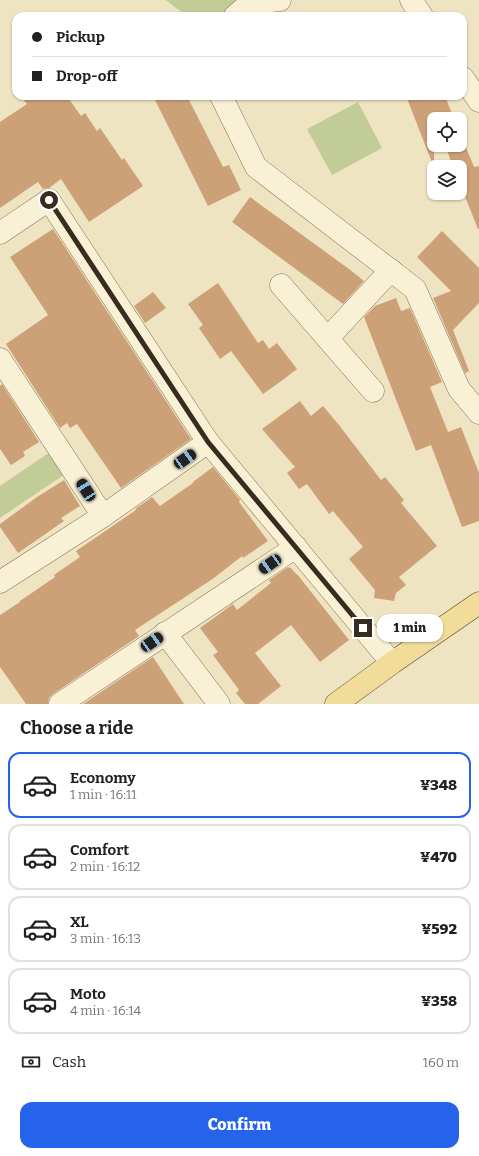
<!DOCTYPE html>
<meta charset="utf-8">
<style>
body{margin:0;font-family:Bitter,serif;background:#f2f2f2;color:#222;height:100vh;display:flex;flex-direction:column;font-size:15px;white-space:nowrap}
*{box-sizing:border-box;margin:0}
p{font-size:13px;color:#767676}
.icon{flex:none;width:22px;height:22px;fill:none;stroke:currentColor;stroke-width:2;stroke-linecap:round;stroke-linejoin:round}
.map{position:relative;height:704px;overflow:hidden}
.drawer{display:flex;flex-direction:column;background:#fff;flex:1}
.drawer>*{flex:none}
.guide{position:absolute;left:12px;top:12px;width:455px;height:88px;border-radius:12px;box-shadow:0 1px 3px #0004;display:grid;align-content:center;height:88px;padding:0 20px;background:#fff}
.tools{position:absolute;left:427px;top:112px;display:grid;gap:8px}
.tools a{display:grid;place-items:center;width:40px;height:40px;border-radius:8px;background:#fff;box-shadow:0 1px 3px #0004;font-size:20px}
.end{position:absolute;width:18px;height:18px;margin:-9px;border:5px solid #382c1e;background:#fff;box-shadow:0 0 0 2px #fff}
.from{border-radius:50%}
.bubble{position:absolute;height:28px;border-radius:12px;background:#fff;box-shadow:0 1px 3px #0004;font-size:13px;font-weight:800;line-height:28px;text-align:center}
.car{position:absolute;width:12px;height:24px;margin:-12px -6px;border-radius:5px;box-shadow:0 0 3px 1px #0007;background:linear-gradient(#222 24%,#8ab4d8 0 40%,#222 0 76%,#8ab4d8 0 86%,#222 0)}
.guide b{display:flex;align-items:center;gap:14px;height:38px;font-size:15px}
.guide b+b{border-top:1px solid #e0e0e0}
.guide i{width:10px;height:10px;background:#222}
ul{padding:0;list-style:none}
li{display:flex;align-items:center;gap:12px;height:66px;margin:0 8px 6px;padding:0 12px;border:2px solid #e0e0e0;border-radius:12px}
li div{flex:1}
li b{display:block;font-size:15px}
li em{font-style:normal;font-weight:800}
li.selected{border-color:#2563eb}
li>.icon{width:36px;height:36px;stroke-width:1.5}
h2{padding:0 20px;font-size:18px;line-height:48px}
.pay{display:flex;align-items:center;gap:10px;height:44px;padding:0 20px;font-size:15px}
.pay p{margin-inline-start:auto}
.button{display:flex;gap:8px;margin-top:auto;padding:8px 20px}
.button a{flex:1;height:46px;border-radius:12px;background:#2563eb;color:#fff;font-size:16px;font-weight:800;line-height:46px;text-align:center}
.map>svg:first-child{display:block}
.green{fill:#c2cc96}
.building{fill:#cca178}
.lines{fill:none;stroke-linecap:round;stroke-linejoin:round}
.minor-casing{stroke:#88755a;stroke-width:23}
.major-casing{stroke:#55432e;stroke-width:23}
.minor{stroke:#f9f1d6;stroke-width:22}
.major{stroke:#f1dc9a;stroke-width:22}
.route{stroke:#382c1e;stroke-width:5}
</style>
<div class="map">
<svg width="479" height="704" viewBox="0 0 479 704">
<rect width="100%" height="100%" fill="#eee4c2"/>
<!-- green -->
<g class="green">
<polygon points="166,0 246,0 223,16 189,16 176,8"/>
<polygon points="358,102 382,148 332,175 307,129"/>
<polygon points="50,452 65,474 0,518 0,486"/>
</g>
<!-- building -->
<g class="building">
<polygon points="20,96 67,96 81,116 85,113 97,131 100,128 122,160 124,158 143,186 89,222 61,179 49,188 43,189 38,182 0,208 0,122 27,104"/>
<polygon points="153,96 187,96 223,167 229,165 241,190 208,206"/>
<polygon points="406,96 445,96 454,119 434,119 434,118 434,164 433,165"/>
<polygon points="460,133 474,167 479,166 479,229 478,229 460,184 460,167 453,167 445,145 460,145"/>
<polygon points="250,197 349,269 364,281 343,304 232,222"/>
<polygon points="53,229 191,439 121,488 77,424 70,428 67,423 60,428 6,344 48,315 10,257"/>
<polygon points="442,231 479,268 479,303 453,330 469,371 465,373 433,298 451,291 417,257"/>
<polygon points="218,283 258,343 263,340 269,349 277,343 297,369 284,379 263,394 231,351 220,359 199,328 203,325 188,304"/>
<polygon points="153,292 166,308 145,323 134,306"/>
<polygon points="396,298 401,311 410,308 442,382 430,387 448,432 461,427 479,473 479,521 462,527 431,445 416,451 364,317 375,306"/>
<polygon points="2,384 39,442 23,452 25,456 11,465 0,449 0,386"/>
<polygon points="300,401 311,416 323,406 339,425 381,480 385,477 404,500 401,503 437,546 399,577 406,585 396,593 394,601 374,598 375,590 349,559 363,547 333,511 329,514 307,484 299,489 287,473 295,467 262,429"/>
<polygon points="213,467 240,500 239,502 268,541 243,558 242,556 214,578 135,630 139,636 53,694 49,698 48,704 26,704 0,667 0,615 20,602 20,601 55,577 54,575 80,557 76,551 136,510 135,509 152,497 160,506 193,483 193,482"/>
<polygon points="64,480 80,506 61,518 64,521 18,553 0,527 0,524 37,497"/>
<polygon points="288,567 289,568 290,567 296,574 297,574 349,640 320,662 291,625 255,653 281,686 258,704 245,704 236,693 239,690 213,655 218,652 200,628 233,604 237,610 271,583 269,580"/>
<polygon points="153,657 184,704 83,704"/>
</g>
<g class="lines">
<defs>
<g id="minor">
<polyline points="411,0 422,16"/>
<polyline points="235,16 250,3 280,0"/>
<polyline points="463,78 479,101"/>
<polyline points="221,96 256,167 415,289 459,389 479,413"/>
<polyline points="0,233 49,200 208,442 392,663"/>
<polyline points="281,285 373,391"/>
<polyline points="328,338 391,270"/>
<polyline points="0,359 103,516"/>
<polyline points="0,582 103,516 208,442"/>
<polyline points="165,633 219,704"/>
<polyline points="60,704 296,547"/>
</g>
<polyline id="major" points="336,704 392,663 479,603"/>
</defs>
<!-- minor casing -->
<use href="#minor" class="minor-casing"/>
<!-- major casing -->
<use href="#major" class="major-casing"/>
<!-- minor -->
<use href="#minor" class="minor"/>
<!-- major -->
<use href="#major" class="major"/>
</g>
<g class="lines">
<!-- route -->
<polyline class="route" points="49,200 208,442 363,628"/>
</g>
</svg>
<div class="tools">
<a><svg class="icon" aria-label="locate" viewBox="0 0 24 24"><circle cx="12" cy="12" r="6"/><path d="M12 2v4M12 18v4M2 12h4M18 12h4"/></svg></a>
<a><svg class="icon" aria-label="layers" viewBox="0 0 24 24"><path d="M12 4l9 5-9 5-9-5zM3 14l9 5 9-5"/></svg></a>
</div>
<i class="end from" style="left:49px;top:200px"></i>
<i class="end" style="left:363px;top:628px"></i>
<div class="bubble" style="left:377px;top:614px;width:66px">1 min</div>
<i class="car" style="left:185px;top:459px;rotate:55deg"></i>
<i class="car" style="left:86px;top:490px;rotate:327deg"></i>
<i class="car" style="left:270px;top:564px;rotate:236deg"></i>
<i class="car" style="left:152px;top:642px;rotate:56deg"></i>
<div class="guide">
<b><i class="from"></i>Pickup</b>
<b><i></i>Drop-off</b>
</div>
</div>
<section class="drawer">
<h2>Choose a ride</h2>
<ul>
<li class="selected"><svg class="icon" aria-label="car" viewBox="0 0 24 24"><path d="M5 17H2v-5l4-1 3-4h7l3 4 3 1v5h-3M9 17h6M6 11h13"/><circle cx="7" cy="17" r="2"/><circle cx="17" cy="17" r="2"/></svg><div><b>Economy</b><p>1 min · 16:11</p></div><em>¥348</em></li>
<li><svg class="icon" aria-label="car" viewBox="0 0 24 24"><path d="M5 17H2v-5l4-1 3-4h7l3 4 3 1v5h-3M9 17h6M6 11h13"/><circle cx="7" cy="17" r="2"/><circle cx="17" cy="17" r="2"/></svg><div><b>Comfort</b><p>2 min · 16:12</p></div><em>¥470</em></li>
<li><svg class="icon" aria-label="car" viewBox="0 0 24 24"><path d="M5 17H2v-5l4-1 3-4h7l3 4 3 1v5h-3M9 17h6M6 11h13"/><circle cx="7" cy="17" r="2"/><circle cx="17" cy="17" r="2"/></svg><div><b>XL</b><p>3 min · 16:13</p></div><em>¥592</em></li>
<li><svg class="icon" aria-label="car" viewBox="0 0 24 24"><path d="M5 17H2v-5l4-1 3-4h7l3 4 3 1v5h-3M9 17h6M6 11h13"/><circle cx="7" cy="17" r="2"/><circle cx="17" cy="17" r="2"/></svg><div><b>Moto</b><p>4 min · 16:14</p></div><em>¥358</em></li>
</ul>
<div class="pay"><svg class="icon" aria-label="cash" viewBox="0 0 24 24"><path d="M3 7h18v10H3z"/><circle cx="12" cy="12" r="2"/></svg>Cash<p>160 m</p></div>
<div class="button"><a>Confirm</a></div>
</section>
